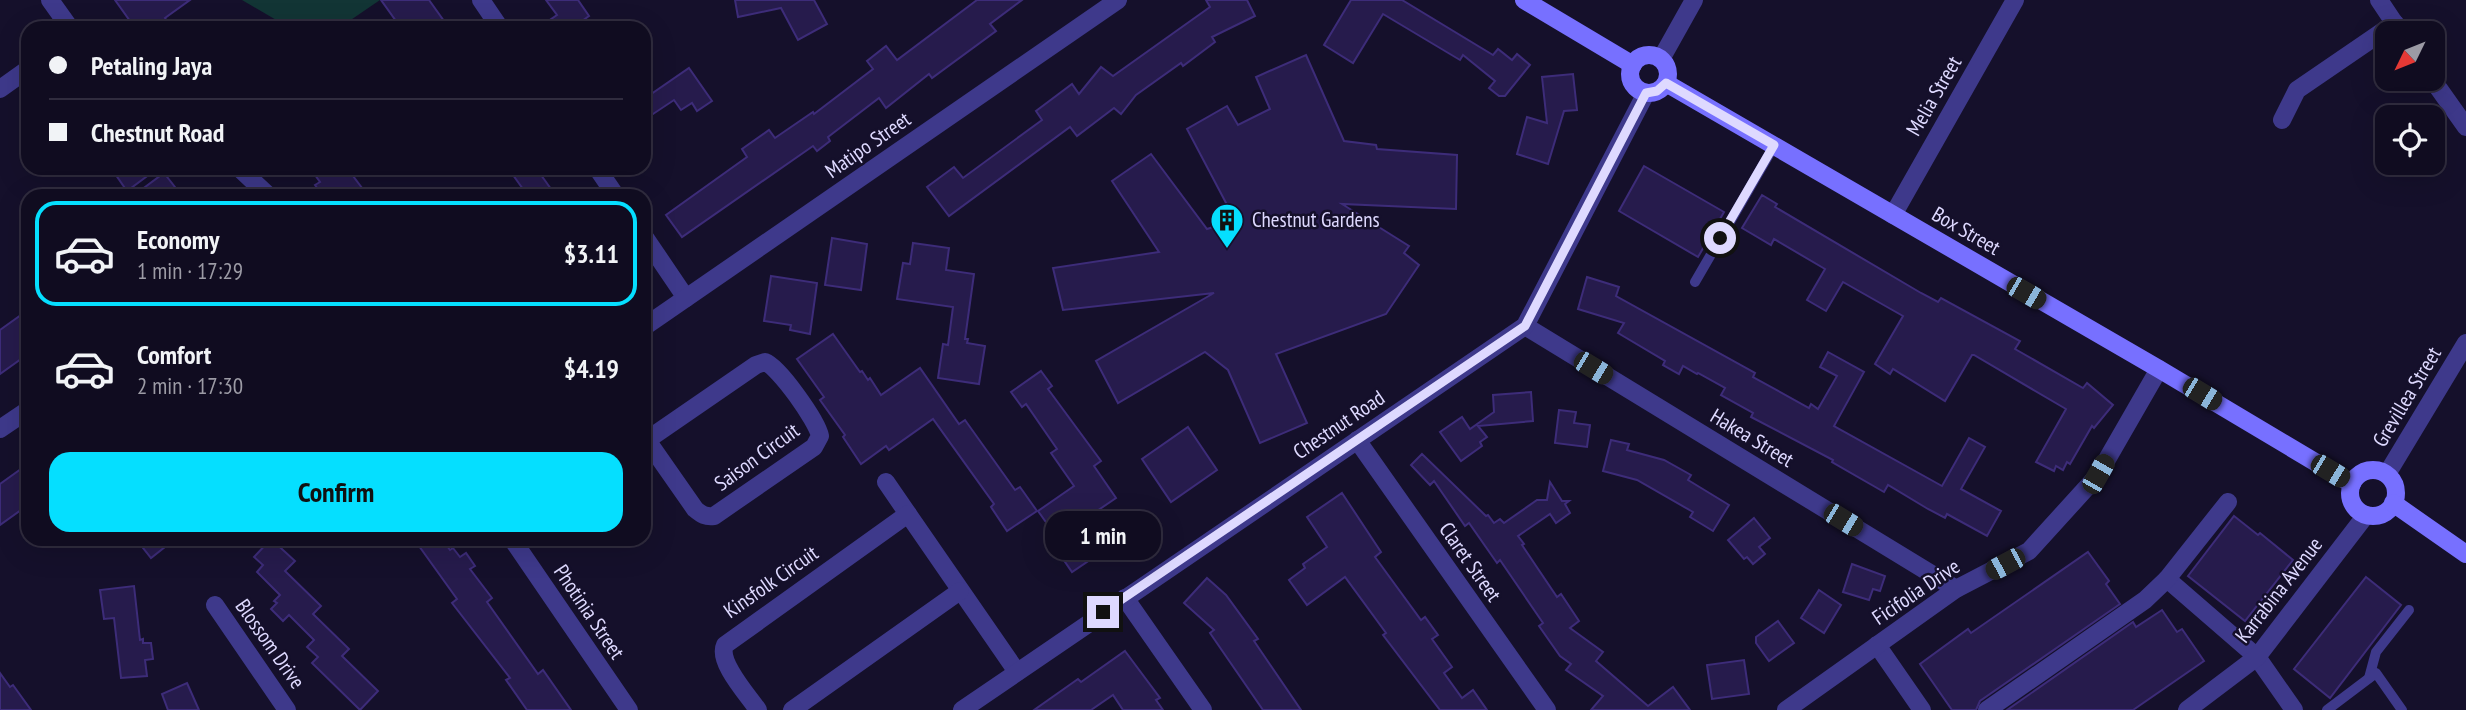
<!DOCTYPE html>
<meta charset="utf-8">
<style>
body{margin:0;font-family:"PT Sans Narrow",sans-serif;background:#191529;color:#f1f3f6;height:100vh;display:flex;flex-direction:column;font-size:26px;white-space:nowrap}
*{box-sizing:border-box;margin:0}
p{font-size:23px;color:#9c9ba5}
.icon{flex:none;width:38px;height:38px;fill:none;stroke:currentColor;stroke-width:2;stroke-linecap:round;stroke-linejoin:round}
.map{position:relative;flex:1;overflow:hidden}
.sheet{position:absolute;left:21px;top:189px;width:630px;height:357px;display:flex;flex-direction:column;background:#100c20;border-radius:21px;box-shadow:0 7px 28px #0002,0 0 0 2px #302c3e}
.sheet>*{flex:none}
.hud{position:absolute;left:21px;top:21px;width:630px;height:154px;border-radius:21px;box-shadow:0 7px 28px #0002,0 0 0 2px #302c3e;display:grid;align-content:center;height:154px;padding:0 28px;background:#100c20}
.needle{width:46px;rotate:227deg}
.tools{position:absolute;left:2375px;top:21px;display:grid;gap:14px}
.tools a{display:grid;place-items:center;width:70px;height:70px;border-radius:14px;background:#100c20;box-shadow:0 7px 28px #0002,0 0 0 2px #302c3e;font-size:35px}
.end{position:absolute;width:32px;height:32px;margin:-16px;border:9px solid #ded9ff;background:#111;box-shadow:0 0 0 4px #111}
.from{border-radius:50%}
.bubble{position:absolute;height:49px;border-radius:21px;background:#100c20;box-shadow:0 7px 28px #0002,0 0 0 2px #302c3e;font-size:23px;font-weight:700;line-height:49px;text-align:center}
.car{position:absolute;width:21px;height:42px;margin:-21px -10px;border-radius:9px;box-shadow:0 0 5px 2px #0007;background:linear-gradient(#222 24%,#8ab4d8 0 40%,#222 0 76%,#8ab4d8 0 86%,#222 0)}
.hud b{display:flex;align-items:center;gap:24px;height:66px;font-size:26px}
.hud b+b{border-top:2px solid #302c3e}
.hud i{width:18px;height:18px;background:#f1f3f6}
ul{padding:12px 0 0;list-style:none}
li{display:flex;align-items:center;gap:21px;height:105px;margin:0 14px 10px;padding:0 14px;border:4px solid transparent;border-radius:21px}
li div{flex:1}
li b{display:block;font-size:26px}
li em{font-style:normal;font-weight:700}
li.selected{border-color:#05dfff}
li>.icon{width:63px;height:63px;stroke-width:1.5}
.button{display:flex;gap:14px;margin-top:auto;padding:14px 28px}
.button a{flex:1;height:80px;border-radius:21px;background:#05dfff;color:#111;font-size:28px;font-weight:700;line-height:80px;text-align:center}
.map>svg:first-child{display:block}
.green{fill:#123535}
.building{fill:#261b4c;stroke:#3d2c79;stroke-width:2}
.lines{fill:none;stroke-linecap:round;stroke-linejoin:round}
.service{stroke:#3e398b;stroke-width:10}
.minor{stroke:#3e398b;stroke-width:18}
.tertiary{stroke:#3e398b;stroke-width:18}
.secondary{stroke:#7770ff;stroke-width:18}
.route{stroke:#ded9ff;stroke-width:9}
.labels{text-anchor:middle;stroke-width:5;stroke-linejoin:round;paint-order:stroke}
.street-label{font-size:21px;fill:#ded9ff;stroke:#15102b}
.poi-label{font-size:21px;fill:#ded9ff;stroke:#15102b;text-anchor:start}
</style>
<div class="map">
<svg width="2466" height="710" viewBox="0 0 2466 710">
<rect width="100%" height="100%" fill="#15102b"/>
<!-- green -->
<polygon class="green" points="242,0 380,0 339,28 290,28"/>
<!-- building -->
<g class="building">
<polygon points="115,0 190,0 165,18 172,28 135,28"/>
<polygon points="381,0 429,0 449,28 401,28"/>
<polygon points="546,0 578,0 589,16 572,28 538,28 557,15"/>
<polygon points="735,0 814,0 827,24 798,40 781,8 738,17"/>
<polygon points="977,0 1022,0 990,24 996,31 932,78 929,74 886,108 879,98 828,137 830,141 817,151 813,146 682,237 666,215 747,157 742,149 769,130 775,138 813,112 814,114 873,69 867,61 886,46 897,60"/>
<polygon points="1206,0 1247,0 1255,16 1212,37 1215,42 1183,66 1181,63 1136,95 1121,114 1114,108 1077,136 1070,127 949,216 927,187 954,167 963,178 1042,120 1036,111 1072,84 1079,94 1101,67 1113,76 1210,7"/>
<polygon points="1351,0 1402,0 1493,55 1498,49 1512,60 1517,54 1530,65 1505,96 1499,96 1489,88 1495,81 1463,55 1460,60 1383,14 1353,63 1324,45"/>
<polygon points="1306,55 1344,141 1376,145 1377,149 1457,155 1456,209 1342,204 1409,246 1404,253 1419,265 1386,314 1276,354 1307,423 1260,443 1228,370 1205,352 1118,403 1096,361 1214,293 1063,310 1053,268 1159,252 1112,181 1151,154 1207,229 1235,220 1187,129 1227,106 1238,125 1270,109 1256,77"/>
<polygon points="689,68 712,101 697,111 692,103 681,110 674,100 644,120 644,99"/>
<polygon points="1573,74 1577,110 1564,111 1548,164 1517,154 1527,117 1547,123 1542,77"/>
<polygon points="1644,166 1724,212 1698,257 1619,211"/>
<polygon points="111,168 158,168 127,191"/>
<polygon points="310,168 347,168 368,196 323,196 315,185 320,182"/>
<polygon points="508,168 536,168 556,196 528,196"/>
<polygon points="164,173 182,196 133,196"/>
<polygon points="1762,195 1777,204 1775,207 1921,293 1938,302 1941,298 2020,341 2015,349 2083,388 2087,383 2113,405 2094,428 2092,426 2070,464 2067,462 2063,470 2056,466 2054,471 2036,462 2066,409 1974,355 1972,355 1945,401 1893,369 1890,374 1875,364 1903,316 1843,282 1826,311 1807,300 1825,269 1774,239 1771,245 1742,228"/>
<polygon points="832,238 867,244 861,290 825,285"/>
<polygon points="913,243 949,248 946,270 974,274 965,339 968,339 967,343 985,346 979,384 938,378 943,344 948,345 953,307 897,299 903,263 910,264"/>
<polygon points="771,276 817,283 810,334 790,330 791,325 764,321"/>
<polygon points="1587,277 1619,287 1616,296 1755,373 1753,377 1809,408 1811,404 1818,409 1837,376 1820,367 1828,352 1864,372 1834,426 1942,486 1969,438 1985,447 1961,489 2001,511 1987,536 1947,514 1945,518 1928,509 1888,485 1884,492 1832,462 1833,460 1751,417 1753,413 1721,395 1725,388 1698,373 1697,374 1683,366 1679,374 1663,365 1665,361 1618,333 1624,323 1578,309"/>
<polygon points="28,310 28,354 0,374 0,330"/>
<polygon points="833,334 860,372 862,371 868,380 870,378 881,395 920,368 959,424 965,420 1015,490 1020,487 1037,511 1007,531 991,507 994,504 933,419 889,450 886,446 861,464 843,437 845,435 820,400 824,397 797,359"/>
<polygon points="1041,371 1052,386 1048,389 1101,461 1094,466 1116,498 1094,513 1115,543 1072,572 1052,543 1058,539 1038,511 1074,486 1051,453 1057,449 1026,404 1022,407 1011,392"/>
<polygon points="1531,392 1533,421 1478,426 1487,437 1480,442 1482,446 1461,461 1440,432 1462,417 1470,429 1494,412 1493,395"/>
<polygon points="1559,410 1576,412 1574,423 1590,425 1587,447 1555,443"/>
<polygon points="1188,427 1217,470 1171,502 1142,459"/>
<polygon points="1611,440 1629,444 1627,450 1664,460 1691,475 1688,480 1729,505 1713,531 1690,517 1693,512 1637,480 1603,471"/>
<polygon points="1422,454 1486,516 1488,515 1494,523 1500,519 1504,523 1537,500 1547,500 1550,482 1562,501 1569,501 1565,504 1570,513 1556,523 1550,514 1518,536 1524,544 1522,545 1557,597 1561,594 1579,621 1570,628 1603,652 1596,661 1648,706 1673,687 1690,710 1591,710 1603,696 1566,670 1571,664 1560,656 1539,626 1543,623 1500,560 1497,563 1469,523 1465,526 1434,481 1430,485 1411,465"/>
<polygon points="28,464 28,505 0,525 0,484"/>
<polygon points="1342,493 1381,552 1375,557 1421,620 1425,617 1438,635 1432,639 1452,667 1444,673 1462,698 1473,690 1487,710 1440,710 1383,635 1386,633 1345,577 1307,605 1289,580 1305,568 1303,564 1327,547 1307,517"/>
<polygon points="2234,516 2258,535 2260,533 2293,560 2245,621 2188,576"/>
<polygon points="1754,518 1770,538 1759,547 1765,554 1753,564 1747,557 1744,559 1728,540"/>
<polygon points="136,539 175,539 151,558"/>
<polygon points="271,539 295,561 285,571 321,606 313,614 349,649 342,656 378,691 360,710 312,663 318,657 307,647 314,640 289,615 283,621 271,609 277,603 274,601 280,595 257,572 263,565 254,557"/>
<polygon points="414,539 442,539 450,550 453,548 460,557 466,553 475,566 470,569 492,598 487,602 538,674 543,670 571,710 527,710 506,680 510,678 452,603 457,599"/>
<polygon points="2088,552 2109,581 2106,584 2120,604 1980,701 1976,710 1952,710 1920,664 1968,629 1971,633"/>
<polygon points="1852,564 1885,576 1880,591 1873,589 1869,600 1843,592"/>
<polygon points="2366,577 2401,605 2330,698 2294,669"/>
<polygon points="1207,578 1226,595 1258,639 1254,641 1301,710 1263,710 1210,633 1214,630 1184,603"/>
<polygon points="134,586 140,640 143,639 143,643 151,643 153,659 145,660 147,676 121,678 114,618 104,619 100,590"/>
<polygon points="1819,590 1841,605 1824,633 1801,618"/>
<polygon points="2162,610 2177,632 2182,629 2204,661 2133,710 2007,710 2133,622 2136,627"/>
<polygon points="1778,621 1794,643 1769,661 1756,643 1756,637"/>
<polygon points="1125,651 1160,698 1156,700 1163,710 1123,710 1113,695 1091,710 1034,710 1078,679 1081,682"/>
<polygon points="1744,660 1749,694 1712,699 1707,665"/>
<polygon points="0,673 10,687 13,685 31,710 0,710"/>
<polygon points="187,683 199,710 168,710 162,694"/>
</g>
<g class="lines">
<!-- service -->
<g class="service">
<polyline points="1695,282 1774,146"/>
<polyline points="2369,678 2376,652 2409,610"/>
<polyline points="2327,710 2376,673 2402,710"/>
</g>
<!-- minor -->
<g class="minor">
<polyline points="50,0 70,28"/>
<polyline points="481,0 500,28"/>
<polyline points="2379,0 2401,33"/>
<polyline points="1661,59 1694,0"/>
<polyline points="2432,79 2466,127"/>
<polyline points="0,89 28,69"/>
<polyline points="2282,120 2297,90 2395,23"/>
<polyline points="239,168 269,196"/>
<polyline points="597,168 616,196"/>
<polyline points="1893,215 2015,0"/>
<polyline points="644,236 686,298"/>
<polyline points="1525,326 1956,589"/>
<polyline points="644,327 1118,0"/>
<polyline points="0,429 28,410"/>
<path d="M644,436L695,509C702,515 706,517 714,516L814,447L820,436C817,421 779,367 765,362L756,365L647,440"/>
<polyline points="1357,440 1547,710"/>
<polyline points="2387,474 2466,343"/>
<polyline points="886,482 908,514"/>
<polyline points="512,539 629,710"/>
<polyline points="2167,579 2257,657 2294,710"/>
<polyline points="1125,598 1203,710"/>
<polyline points="215,605 287,710"/>
<polyline points="1877,645 1922,710"/>
<path d="M758,710C748,695 717,662 725,645L908,514L1017,672"/>
<polyline points="792,710 960,591"/>
<polyline points="1786,710 1956,589 2029,551 2098,475 2159,369"/>
<polyline points="1987,710 2145,600 2167,579 2228,502"/>
<polyline points="2187,710 2257,657 2366,515"/>
</g>
<!-- tertiary -->
<polyline class="tertiary" points="962,710 1525,326 1646,93"/>
<!-- secondary -->
<g class="secondary">
<polyline points="1524,0 1633,65"/>
<circle cx="1649" cy="74" r="19"/>
<polyline points="1666,83 2159,369 2352,484"/>
<circle cx="2373" cy="493" r="23"/>
<polyline points="2393,503 2466,554"/>
</g>
</g>
<g class="lines">
<!-- route -->
<polyline class="route" points="1103,612 1525,326 1646,93 1657,91 1666,83 1774,145 1720,238"/>
</g>
<!-- icons -->
<defs>
<symbol id="building-pin" viewBox="-11 -11 22 30"><path d="M0 17L-7.5 6A9.5 9.5 0 1 1 7.5 6Z" fill="#05dfff" stroke="#15102b"/><path d="M-4-6H4V6H1V3H-1V6H-4ZM-2.5-4.3h1.7v1.8h-1.7ZM.8-4.3h1.7v1.8H.8ZM-2.5-1h1.7V.8h-1.7ZM.8-1h1.7V.8H.8Z" fill="#111"/></symbol>
</defs>
<g fill-rule="evenodd">
<use href="#building-pin" x="1208" y="201" width="38" height="52"/>
</g>
<g class="labels">
<!-- street labels -->
<g class="street-label">
<text transform="translate(1934 96) rotate(-60)" y="7">Melia Street</text>
<text transform="translate(868 145) rotate(-35)" y="7">Matipo Street</text>
<text transform="translate(1966 231) rotate(30)" y="7">Box Street</text>
<text transform="translate(2407 397) rotate(-59)" y="7">Grevillea Street</text>
<text transform="translate(1339 425) rotate(-34)" y="7">Chestnut Road</text>
<text transform="translate(1752 438) rotate(31)" y="7">Hakea Street</text>
<text transform="translate(757 457) rotate(-36)" y="7">Saison Circuit</text>
<text transform="translate(1470 562) rotate(55)" y="7">Claret Street</text>
<text transform="translate(771 582) rotate(-35)" y="7">Kinsfolk Circuit</text>
<text transform="translate(2279 590) rotate(-52)" y="7">Karrabina Avenue</text>
<text transform="translate(1916 592) rotate(-34)" y="7">Ficifolia Drive</text>
<text transform="translate(589 612) rotate(56)" y="7">Photinia Street</text>
<text transform="translate(270 644) rotate(55)" y="7">Blossom Drive</text>
</g>
<!-- poi labels -->
<g class="poi-label">
<text x="1252" y="227">Chestnut Gardens</text>
</g>
</g>
</svg>
<div class="tools">
<a><svg class="needle" viewBox="-14 -14 28 28"><path d="M0-13l5 13h-10z" fill="#e53935"/><path d="M0 13l5-13h-10z" fill="#9c9ba5"/></svg></a>
<a><svg class="icon" aria-label="locate" viewBox="0 0 24 24"><circle cx="12" cy="12" r="6"/><path d="M12 2v4M12 18v4M2 12h4M18 12h4"/></svg></a>
</div>
<i class="end from" style="left:1720px;top:238px"></i>
<i class="end" style="left:1103px;top:612px"></i>
<div class="bubble" style="left:1045px;top:511px;width:116px">1 min</div>
<i class="car" style="left:2026px;top:293px;rotate:120deg"></i>
<i class="car" style="left:1593px;top:368px;rotate:121deg"></i>
<i class="car" style="left:2202px;top:394px;rotate:121deg"></i>
<i class="car" style="left:2330px;top:471px;rotate:121deg"></i>
<i class="car" style="left:2098px;top:474px;rotate:30deg"></i>
<i class="car" style="left:1843px;top:520px;rotate:121deg"></i>
<i class="car" style="left:2005px;top:564px;rotate:242deg"></i>
<div class="hud">
<b><i class="from"></i>Petaling Jaya</b>
<b><i></i>Chestnut Road</b>
</div>
<section class="sheet">
<ul>
<li class="selected"><svg class="icon" aria-label="car" viewBox="0 0 24 24"><path d="M5 17H2v-5l4-1 3-4h7l3 4 3 1v5h-3M9 17h6M6 11h13"/><circle cx="7" cy="17" r="2"/><circle cx="17" cy="17" r="2"/></svg><div><b>Economy</b><p>1 min · 17:29</p></div><em>$3.11</em></li>
<li><svg class="icon" aria-label="car" viewBox="0 0 24 24"><path d="M5 17H2v-5l4-1 3-4h7l3 4 3 1v5h-3M9 17h6M6 11h13"/><circle cx="7" cy="17" r="2"/><circle cx="17" cy="17" r="2"/></svg><div><b>Comfort</b><p>2 min · 17:30</p></div><em>$4.19</em></li>
</ul>
<div class="button"><a>Confirm</a></div>
</section>
</div>
